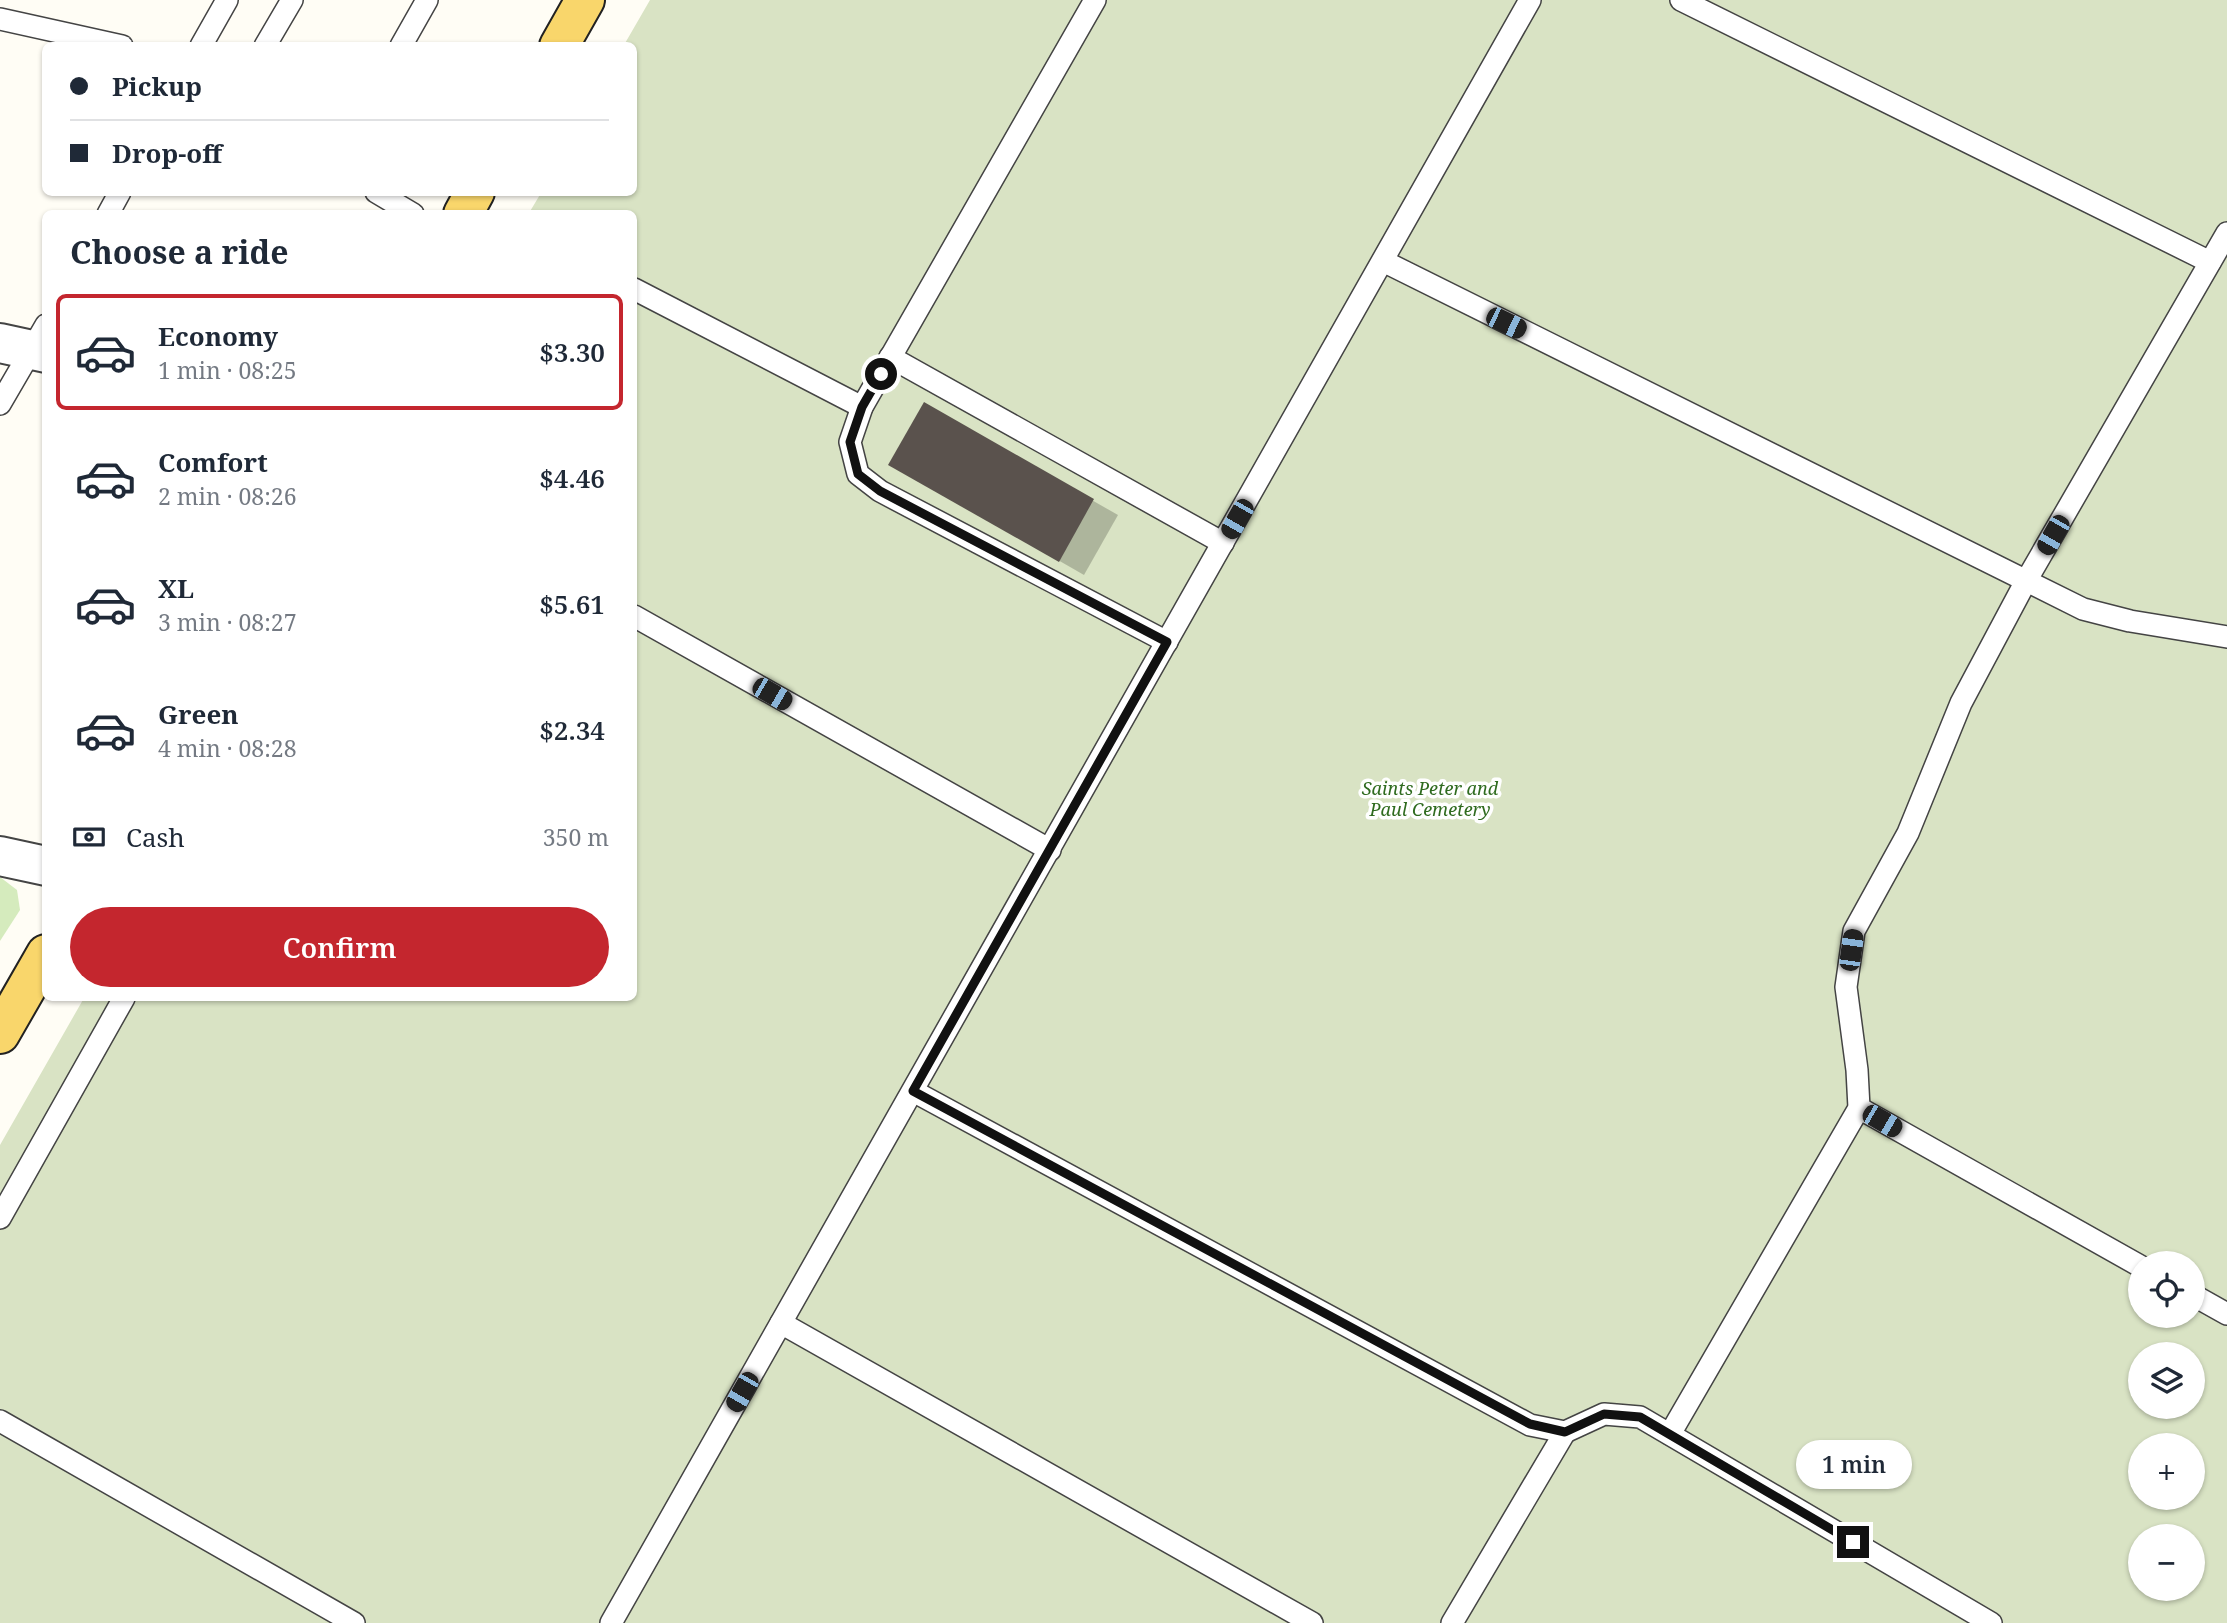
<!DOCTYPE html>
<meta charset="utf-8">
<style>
body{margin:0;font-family:"Noto Serif",serif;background:#f2f2f3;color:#1f2937;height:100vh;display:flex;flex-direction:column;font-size:26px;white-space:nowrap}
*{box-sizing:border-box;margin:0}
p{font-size:23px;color:#747a83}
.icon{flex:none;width:38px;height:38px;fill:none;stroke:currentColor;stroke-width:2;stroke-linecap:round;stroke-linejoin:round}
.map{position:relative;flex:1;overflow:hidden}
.panel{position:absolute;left:42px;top:210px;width:595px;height:791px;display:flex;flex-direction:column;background:#fff;border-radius:10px;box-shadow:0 2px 5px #0004}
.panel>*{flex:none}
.top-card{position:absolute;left:42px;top:42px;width:595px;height:154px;border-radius:10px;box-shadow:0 2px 5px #0004;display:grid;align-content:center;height:154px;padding:0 28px;background:#fff}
.fabs{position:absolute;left:2128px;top:1251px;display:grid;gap:14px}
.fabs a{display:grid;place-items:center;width:77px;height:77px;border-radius:50%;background:#fff;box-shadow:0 2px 5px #0004;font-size:35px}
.end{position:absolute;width:32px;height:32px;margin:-16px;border:9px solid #111;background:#fff;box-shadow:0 0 0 4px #fff}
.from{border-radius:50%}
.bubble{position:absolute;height:49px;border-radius:24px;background:#fff;box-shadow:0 2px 5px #0004;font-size:23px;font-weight:600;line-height:49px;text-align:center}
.car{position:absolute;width:21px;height:42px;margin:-21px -10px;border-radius:9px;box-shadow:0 0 5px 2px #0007;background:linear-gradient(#222 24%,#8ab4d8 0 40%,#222 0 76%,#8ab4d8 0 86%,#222 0)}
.top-card b{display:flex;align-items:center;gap:24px;height:66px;font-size:26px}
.top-card b+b{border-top:2px solid #e0e1e3}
.top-card i{width:18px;height:18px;background:#1f2937}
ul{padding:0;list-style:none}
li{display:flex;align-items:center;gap:21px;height:116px;margin:0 14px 10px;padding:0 14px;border:4px solid transparent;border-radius:10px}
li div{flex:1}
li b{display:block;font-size:26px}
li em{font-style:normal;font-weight:600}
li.active{border-color:#c4262e}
li>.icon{width:63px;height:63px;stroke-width:1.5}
h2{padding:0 28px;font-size:32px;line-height:84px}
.pay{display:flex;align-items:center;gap:18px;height:77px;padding:0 28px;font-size:26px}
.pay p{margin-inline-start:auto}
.action{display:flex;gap:14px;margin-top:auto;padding:14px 28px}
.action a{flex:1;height:80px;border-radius:42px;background:#c4262e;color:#fff;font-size:28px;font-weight:600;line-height:80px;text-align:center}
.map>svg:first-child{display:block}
.green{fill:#d5ebbd}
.cemetery{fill:#d9e3c4;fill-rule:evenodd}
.shadow{fill:#0003}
.building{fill:#5a524d}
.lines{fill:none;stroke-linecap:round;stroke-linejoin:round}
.service-casing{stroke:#444;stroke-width:24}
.minor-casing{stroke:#444;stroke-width:42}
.primary-casing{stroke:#222;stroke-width:42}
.service{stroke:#fff;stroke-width:21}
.minor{stroke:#fff;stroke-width:38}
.primary{stroke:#f9d66b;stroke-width:38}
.route{stroke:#111;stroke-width:9}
.labels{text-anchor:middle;stroke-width:7;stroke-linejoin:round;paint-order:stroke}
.park-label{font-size:18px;font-style:italic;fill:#2f6b1f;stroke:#fff}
</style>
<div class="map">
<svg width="2227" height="1623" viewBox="0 0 2227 1623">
<rect width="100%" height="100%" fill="#fffdf5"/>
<!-- green -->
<polygon class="green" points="0,877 17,890 20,910 0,941"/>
<!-- cemetery -->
<path class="cemetery" d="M650,0H2227V1623H0V1145L84,998H634V214L529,213L541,193L634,192V46L624,45ZM2140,1264H2193V1316H2140ZM2140,1354H2193V1407H2140ZM2140,1446H2193V1498H2140ZM2140,1536H2193V1589H2140Z"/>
<!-- shadow -->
<polygon class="shadow" points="925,405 1118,515 1084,575 891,464"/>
<!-- building -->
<polygon class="building" points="924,402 1094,499 1059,562 888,465"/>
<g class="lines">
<defs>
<g id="service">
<polyline points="1095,0 862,407 850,442 858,474 880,491 1167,642"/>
<polyline points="1681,0 2210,262"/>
<polyline points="0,19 122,46"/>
<polyline points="201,46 227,0"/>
<polyline points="265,46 292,0"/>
<polyline points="401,46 427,0"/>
<polyline points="376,192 413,214"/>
<polyline points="108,214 120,192"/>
<polyline points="1383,261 2083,609 2130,621 2227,637"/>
<polyline points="634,289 862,407"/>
<polyline points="890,357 1223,543"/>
<polyline points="0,404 46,325"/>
<polyline points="634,616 1050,850"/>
<polyline points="913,1091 1530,1425 1565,1432 1604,1414 1640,1417 1991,1623"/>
<polyline points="1859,1108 2140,1266"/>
<polyline points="0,1218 124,998"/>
<polyline points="2193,1295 2227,1314"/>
<polyline points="781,1323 1312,1623"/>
<polyline points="0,1421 354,1623"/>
<polyline points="1670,1434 1859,1108 1857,1070 1846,987 1854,931 1908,833 1961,703 2026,581 2227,233"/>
<polyline points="611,1623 1530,0"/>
<polyline points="1452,1623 1565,1432"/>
</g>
<g id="minor">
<polyline points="0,343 46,353"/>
<polyline points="0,856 46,866"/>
</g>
<g id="primary">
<polyline points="559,46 585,0"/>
<polyline points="463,214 475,192"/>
<polyline points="0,1034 46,954"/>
</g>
</defs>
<!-- service casing -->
<use href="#service" class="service-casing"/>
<!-- minor casing -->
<use href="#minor" class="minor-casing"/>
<!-- primary casing -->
<use href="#primary" class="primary-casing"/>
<!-- service -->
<use href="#service" class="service"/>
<!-- minor -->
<use href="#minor" class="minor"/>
<!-- primary -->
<use href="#primary" class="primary"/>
</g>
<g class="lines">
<!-- route -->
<polyline class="route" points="881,374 862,407 850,442 858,474 880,491 1167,642 913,1091 1530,1424 1565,1432 1604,1414 1640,1417 1853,1542"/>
</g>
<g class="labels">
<!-- park labels -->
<g class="park-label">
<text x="1430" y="795">Saints Peter and<tspan x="1430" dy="21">Paul Cemetery</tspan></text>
</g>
</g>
</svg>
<div class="fabs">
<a><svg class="icon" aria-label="locate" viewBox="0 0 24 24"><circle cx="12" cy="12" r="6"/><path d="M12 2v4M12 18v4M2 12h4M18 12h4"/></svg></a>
<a><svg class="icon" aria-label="layers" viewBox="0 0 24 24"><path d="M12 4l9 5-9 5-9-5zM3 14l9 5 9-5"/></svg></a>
<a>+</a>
<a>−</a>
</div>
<i class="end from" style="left:881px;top:374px"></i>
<i class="end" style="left:1853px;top:1542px"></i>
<div class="bubble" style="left:1796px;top:1440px;width:116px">1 min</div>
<i class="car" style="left:1506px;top:323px;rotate:116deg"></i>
<i class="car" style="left:1237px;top:519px;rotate:210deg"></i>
<i class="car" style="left:2053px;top:535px;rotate:210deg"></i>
<i class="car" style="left:772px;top:694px;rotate:120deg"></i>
<i class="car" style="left:1851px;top:950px;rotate:8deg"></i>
<i class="car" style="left:1882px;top:1121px;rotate:120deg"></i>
<i class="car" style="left:742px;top:1392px;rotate:210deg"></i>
<div class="top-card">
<b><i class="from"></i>Pickup</b>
<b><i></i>Drop-off</b>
</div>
<section class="panel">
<h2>Choose a ride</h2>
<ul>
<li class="active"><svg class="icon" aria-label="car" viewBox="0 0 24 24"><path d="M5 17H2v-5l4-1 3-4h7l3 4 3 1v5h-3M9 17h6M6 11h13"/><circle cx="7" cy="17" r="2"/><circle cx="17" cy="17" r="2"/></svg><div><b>Economy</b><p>1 min · 08:25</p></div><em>$3.30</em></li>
<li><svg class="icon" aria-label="car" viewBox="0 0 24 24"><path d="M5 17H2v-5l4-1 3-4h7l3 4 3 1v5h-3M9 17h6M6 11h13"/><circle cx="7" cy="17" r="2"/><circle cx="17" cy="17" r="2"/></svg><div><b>Comfort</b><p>2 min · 08:26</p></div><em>$4.46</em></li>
<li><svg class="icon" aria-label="car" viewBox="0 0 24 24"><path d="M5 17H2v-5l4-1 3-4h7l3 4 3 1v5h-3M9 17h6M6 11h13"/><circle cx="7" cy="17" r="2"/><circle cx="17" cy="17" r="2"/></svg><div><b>XL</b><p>3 min · 08:27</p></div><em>$5.61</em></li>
<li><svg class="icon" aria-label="car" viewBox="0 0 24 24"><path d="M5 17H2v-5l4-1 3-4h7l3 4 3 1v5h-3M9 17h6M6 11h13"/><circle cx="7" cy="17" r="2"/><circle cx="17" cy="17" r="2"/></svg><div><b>Green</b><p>4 min · 08:28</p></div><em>$2.34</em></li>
</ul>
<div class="pay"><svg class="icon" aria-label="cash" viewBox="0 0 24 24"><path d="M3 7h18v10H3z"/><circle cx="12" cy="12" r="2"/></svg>Cash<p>350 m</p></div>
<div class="action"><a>Confirm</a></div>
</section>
</div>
